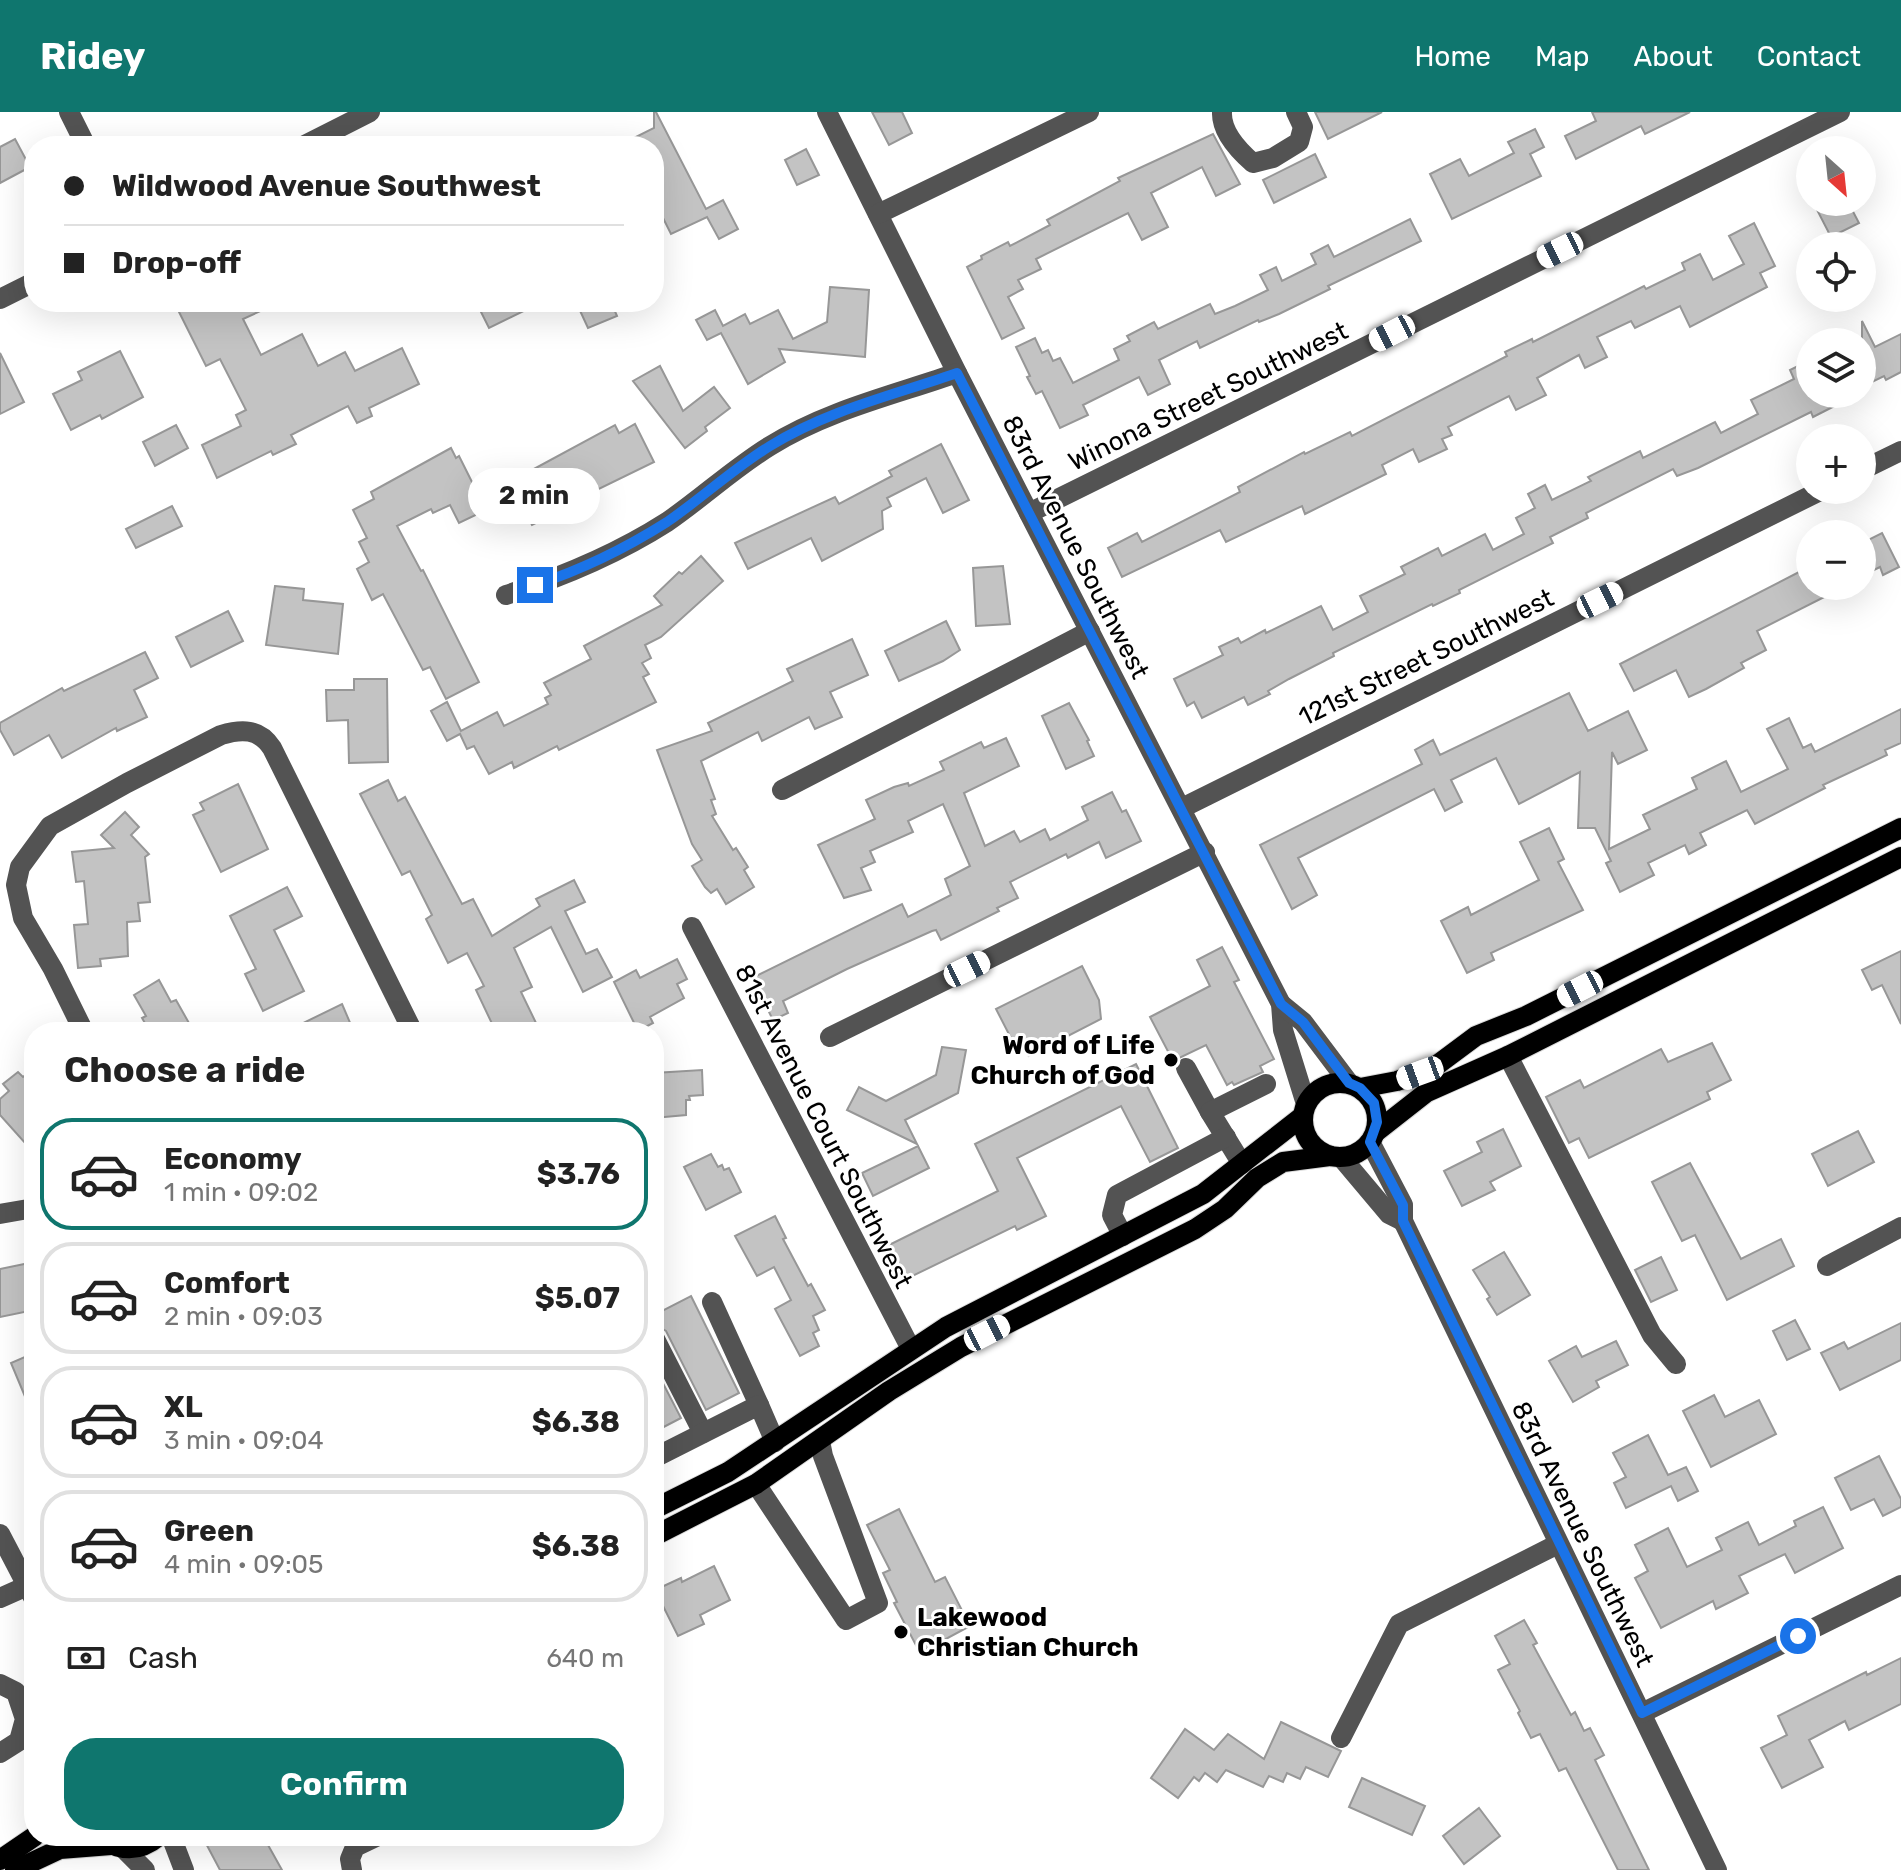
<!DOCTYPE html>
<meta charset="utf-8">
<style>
body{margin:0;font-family:Rubik,sans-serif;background:#f6f6f6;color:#222;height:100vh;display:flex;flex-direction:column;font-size:30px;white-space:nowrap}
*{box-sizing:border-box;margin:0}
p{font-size:26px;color:#767676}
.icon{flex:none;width:44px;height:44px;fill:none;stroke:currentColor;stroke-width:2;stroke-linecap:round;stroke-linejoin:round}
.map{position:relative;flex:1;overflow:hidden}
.drawer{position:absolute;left:24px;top:910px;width:640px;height:824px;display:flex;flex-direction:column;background:#fff;border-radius:32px;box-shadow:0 8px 32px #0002}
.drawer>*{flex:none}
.guide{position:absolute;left:24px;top:24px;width:640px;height:176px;border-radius:32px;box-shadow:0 8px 32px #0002;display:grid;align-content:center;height:176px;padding:0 40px;background:#fff}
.needle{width:52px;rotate:153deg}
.tools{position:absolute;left:1796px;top:24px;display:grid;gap:16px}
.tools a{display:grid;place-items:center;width:80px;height:80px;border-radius:50%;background:#fff;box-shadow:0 8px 32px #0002;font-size:40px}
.end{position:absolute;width:36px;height:36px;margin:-18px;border:10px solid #1a73e8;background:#fff;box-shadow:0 0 0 4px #fff}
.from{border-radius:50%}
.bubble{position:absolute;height:56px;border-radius:28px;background:#fff;box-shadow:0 8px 32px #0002;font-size:26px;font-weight:700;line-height:56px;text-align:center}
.car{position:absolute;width:24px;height:48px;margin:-24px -12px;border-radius:10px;box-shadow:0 0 6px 2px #0007;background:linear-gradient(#fff 24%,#345 0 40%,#fff 0 76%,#345 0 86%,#fff 0)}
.guide b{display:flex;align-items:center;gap:28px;height:76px;font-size:30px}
.guide b+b{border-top:2px solid #e0e0e0}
.guide i{width:20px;height:20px;background:#222}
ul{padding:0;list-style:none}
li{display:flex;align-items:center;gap:24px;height:112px;margin:0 16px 12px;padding:0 24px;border:4px solid #e0e0e0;border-radius:32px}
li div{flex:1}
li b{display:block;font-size:30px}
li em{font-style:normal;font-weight:700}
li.on{border-color:#0f766e}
li>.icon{width:72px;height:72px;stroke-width:1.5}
h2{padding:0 40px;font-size:36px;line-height:96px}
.pay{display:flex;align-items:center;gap:20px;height:88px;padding:0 40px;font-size:30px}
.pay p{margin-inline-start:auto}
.primary-button{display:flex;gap:16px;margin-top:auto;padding:16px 40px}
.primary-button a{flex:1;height:92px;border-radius:32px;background:#0f766e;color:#fff;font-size:32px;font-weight:700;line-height:92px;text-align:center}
header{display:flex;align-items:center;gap:48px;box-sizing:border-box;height:112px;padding:0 40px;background:#0f766e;color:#fff}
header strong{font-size:38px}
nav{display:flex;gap:44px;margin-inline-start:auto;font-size:28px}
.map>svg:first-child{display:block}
.building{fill:#c3c3c3;stroke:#979797;stroke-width:2}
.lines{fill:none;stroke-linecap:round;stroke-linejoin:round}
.major-casing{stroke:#dbdbdb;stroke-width:22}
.minor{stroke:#535353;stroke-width:20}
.major{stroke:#000;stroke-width:20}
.route{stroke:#1a73e8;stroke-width:10}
.poi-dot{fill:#000;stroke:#fff;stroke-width:3}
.labels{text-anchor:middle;stroke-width:6;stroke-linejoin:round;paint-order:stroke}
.street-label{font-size:26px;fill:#000;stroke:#fff}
.poi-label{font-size:26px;font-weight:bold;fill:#000;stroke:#fff;text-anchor:end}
</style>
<header>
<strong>Ridey</strong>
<nav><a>Home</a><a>Map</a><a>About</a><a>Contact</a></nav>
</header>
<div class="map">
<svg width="1901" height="1758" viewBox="0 0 1901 1758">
<rect width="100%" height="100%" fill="#fff"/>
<!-- building -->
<g class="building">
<polygon points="654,0 656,0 706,97 723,88 738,117 719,127 707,105 671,122 654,88 654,34 618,34 654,16"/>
<polygon points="872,0 902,0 912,21 889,33"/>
<polygon points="1315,0 1382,0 1328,27"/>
<polygon points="1592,0 1690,0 1645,22 1641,14 1576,47 1565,24 1596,9"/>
<polygon points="1535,17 1544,35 1530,42 1541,64 1452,107 1430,62 1460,47 1469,64 1514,41 1508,30"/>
<polygon points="1213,22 1240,72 1216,84 1202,55 1151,81 1168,115 1142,128 1128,101 1036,147 1041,157 1018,168 1023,177 1008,185 1024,216 1002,227 967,155 982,147 981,144 1008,130 1010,134 1050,113 1047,108 1120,69 1118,66"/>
<polygon points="15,27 30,55 0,71 0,35"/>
<polygon points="806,37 819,63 797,73 785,48"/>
<polygon points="1315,42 1326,65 1274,91 1263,68"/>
<polygon points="1813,90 1848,90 1859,111 1831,125"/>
<polygon points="1410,107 1421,129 1328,174 1330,177 1279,202 1259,210 1258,208 1200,236 1197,229 1159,248 1170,272 1148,283 1139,265 1083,293 1088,303 1060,316 1042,279 1036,282 1027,265 1030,264 1016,235 1035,226 1042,241 1048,238 1053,249 1060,246 1073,271 1119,248 1114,237 1130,229 1127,224 1154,210 1158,217 1210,192 1215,202 1235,194 1268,178 1260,163 1276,155 1282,169 1316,152 1311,142 1328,133 1334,145"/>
<polygon points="1754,111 1775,154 1760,161 1767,175 1690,215 1680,194 1635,216 1631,209 1597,225 1607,245 1585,256 1579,243 1537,266 1546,283 1516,298 1509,284 1448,315 1452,323 1442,327 1447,337 1419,350 1413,337 1382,353 1386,362 1305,402 1302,394 1226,430 1220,418 1122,465 1108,436 1137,421 1142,430 1240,380 1238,375 1304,340 1305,342 1350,320 1352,324 1507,244 1505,240 1532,227 1533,230 1644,174 1646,177 1685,158 1682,151 1700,142 1713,168 1744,152 1729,124"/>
<polygon points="830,175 869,178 865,245 779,237 785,250 748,272 721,221 707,228 696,208 715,198 723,214 745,202 750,212 778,198 793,227 827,210"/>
<polygon points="174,190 280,190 243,207 261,243 302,222 318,254 345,240 355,259 402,236 419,272 369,296 372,304 357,311 348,294 291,323 296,332 273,343 271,339 217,366 202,333 241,314 236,303 246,298 220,247 206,254"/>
<polygon points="476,190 542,190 489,216"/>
<polygon points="576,190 611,190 617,204 588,216"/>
<polygon points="1862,209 1875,235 1901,222 1901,260 1886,268 1884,264 1872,270 1862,250"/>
<polygon points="120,239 143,285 102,307 100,303 71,318 53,282 82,268 78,260"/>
<polygon points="0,241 24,290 0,302"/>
<polygon points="1810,248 1810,282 1858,282 1813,305 1811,300 1698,356 1677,364 1673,357 1586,401 1588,406 1550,425 1553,431 1459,478 1460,481 1433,494 1432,492 1333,541 1334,544 1289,567 1268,579 1270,582 1248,593 1244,585 1202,606 1194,590 1187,594 1174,567 1223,543 1219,535 1238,526 1241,531 1265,518 1266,521 1321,494 1333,518 1368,500 1360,484 1405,462 1401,455 1438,436 1442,444 1485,422 1493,438 1524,422 1516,406 1535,396 1528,382 1545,373 1552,388 1591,369 1588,365 1640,339 1643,346 1715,310 1721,321 1758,302 1751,288 1794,267 1790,258"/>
<polygon points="660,254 683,299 714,275 730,296 705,315 707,319 685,336 633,269"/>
<polygon points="635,312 654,350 578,387 580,389 532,413 517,382 539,372 532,358 615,313 619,321"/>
<polygon points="176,313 188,336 155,354 143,330"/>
<polygon points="941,332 969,388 943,401 926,366 887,386 891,394 882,399 883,417 822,449 811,426 748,457 735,431 835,385 839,392 892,364 889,359"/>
<polygon points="451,336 456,346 459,344 486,398 459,411 450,393 433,401 431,397 397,414 421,459 423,458 479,570 446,587 430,555 423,558 383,482 372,488 357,457 369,450 359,430 367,426 353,398 374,387 371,380"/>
<polygon points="172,394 182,414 136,436 126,417"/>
<polygon points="1882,421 1899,455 1883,463 1880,455 1862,464 1862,431"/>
<polygon points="701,444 723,469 661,525 645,533 651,546 642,551 649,562 643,565 656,590 559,638 557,634 514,656 512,650 489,662 474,634 467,637 460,622 447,629 431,599 447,590 461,619 497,600 504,614 548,592 545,586 551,583 544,571 591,547 584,534 662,493 654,484 679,460 682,462"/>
<polygon points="1003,454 1010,512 976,514 973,456"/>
<polygon points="1803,458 1810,474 1846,474 1757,519 1766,538 1741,551 1744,556 1706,577 1689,585 1676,558 1634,579 1620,552"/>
<polygon points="275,474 304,477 303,488 343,492 338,542 266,533"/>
<polygon points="228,499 243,529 191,555 176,525"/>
<polygon points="946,509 960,538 943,549 899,569 885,539"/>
<polygon points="852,527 868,563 830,580 842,605 815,617 809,605 762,629 758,620 701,649 715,687 711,688 716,702 712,704 733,738 736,736 748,755 744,758 754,775 726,792 717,777 711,781 705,775 692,754 702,748 692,732 657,638 712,619 708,611 793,569 787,557"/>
<polygon points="145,540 158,566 134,578 147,605 117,619 116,616 62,646 49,623 14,643 0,618 0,611 62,576 64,579"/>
<polygon points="354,567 387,567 388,650 349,651 348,608 327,609 326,578 354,578"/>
<polygon points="1569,581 1588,619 1628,599 1647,638 1618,652 1612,640 1609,737 1650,717 1643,703 1697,677 1692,666 1726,649 1741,680 1788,657 1767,617 1789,606 1803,636 1811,632 1815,640 1901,597 1901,631 1885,638 1887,643 1823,673 1825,676 1755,712 1747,698 1700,721 1706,733 1689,742 1685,733 1648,751 1654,763 1620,780 1606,751 1611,749 1595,716 1578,716 1580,660 1519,692 1496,646 1451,668 1462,690 1445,699 1434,677 1298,746 1317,783 1292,797 1260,733 1422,652 1415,638 1433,628 1440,643"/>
<polygon points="1069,591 1089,628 1087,629 1094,644 1066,657 1042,604"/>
<polygon points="1006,626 1019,654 964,681 985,734 1014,719 1020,730 1045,717 1050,728 1088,708 1082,695 1112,680 1122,700 1126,698 1141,729 1106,746 1099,730 1068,746 1066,742 1010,770 1018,786 997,796 999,799 941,828 936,818 932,819 847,857 783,889 788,901 773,908 752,866 902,792 908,805 951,783 945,767 970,754 943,692 908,709 913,720 870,739 875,750 861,756 871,778 844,786 818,733 875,707 866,688 894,675 908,671 909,674 944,658 940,650 981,630 984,636"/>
<polygon points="388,668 398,689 405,685 462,792 473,787 492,824 540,794 536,787 574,768 585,790 565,799 586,842 597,837 612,865 583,880 551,815 514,836 532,875 521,880 537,913 524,920 496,920 476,878 484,874 467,841 448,851 426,807 432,803 410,759 402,763 360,682"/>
<polygon points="238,672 268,737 221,760 193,703 204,698 200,691"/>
<polygon points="125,700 139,715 131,723 149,742 145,745 150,790 138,791 140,809 127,810 128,844 100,847 101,854 78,856 74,813 88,812 84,769 76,770 72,740 114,736 101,723"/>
<polygon points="1549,716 1564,747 1558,750 1583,798 1491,841 1494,848 1467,861 1441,809 1468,795 1471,803 1539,768 1520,730"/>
<polygon points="287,775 302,804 274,818 304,879 263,899 245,862 256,857 230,804"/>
<polygon points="1222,835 1239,868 1234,870 1274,947 1260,954 1263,960 1234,973 1232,970 1227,973 1206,933 1173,949 1150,905 1210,874 1197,848"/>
<polygon points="1901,839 1901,912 1882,873 1872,878 1862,858"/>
<polygon points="677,847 687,867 677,872 684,886 650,905 653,911 638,919 614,870 636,858 640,866"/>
<polygon points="1082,854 1099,888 1101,907 1029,944 1013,930 996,897"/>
<polygon points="159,868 171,890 176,888 194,920 150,920 142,906 146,904 134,883"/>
<polygon points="342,892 354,920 285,920"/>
<polygon points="1712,931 1731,968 1707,980 1710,987 1589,1046 1579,1026 1569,1031 1546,985 1580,968 1584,976 1661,937 1668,950"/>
<polygon points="942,935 966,938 958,981 905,1008 917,1032 847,998 859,975 886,989 936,963"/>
<polygon points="1136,952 1178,1036 1150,1050 1121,994 1017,1046 1046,1104 1017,1118 1015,1114 900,1170 883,1136 998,1079 975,1032"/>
<polygon points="34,956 34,1041 0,1003 0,987 9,979 3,972 18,960 23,965"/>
<polygon points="702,958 703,983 689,984 690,988 686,988 686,1003 654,1006 654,961"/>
<polygon points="1503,1017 1521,1054 1490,1070 1495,1078 1462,1094 1444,1059 1482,1040 1477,1030"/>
<polygon points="1858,1019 1874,1050 1828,1074 1812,1042"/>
<polygon points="918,1034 929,1056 873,1084 862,1061"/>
<polygon points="711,1042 718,1055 722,1053 724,1058 729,1056 741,1080 706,1098 684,1055"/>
<polygon points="1690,1051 1741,1147 1781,1127 1794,1154 1727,1188 1695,1123 1682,1129 1652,1070"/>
<polygon points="775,1104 786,1126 783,1127 808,1174 811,1172 825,1198 813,1204 819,1218 813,1221 819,1234 800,1244 775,1197 791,1188 774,1155 757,1164 735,1124"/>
<polygon points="1504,1140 1530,1183 1497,1203 1487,1187 1490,1185 1473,1158"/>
<polygon points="1661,1145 1677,1178 1651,1190 1635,1158"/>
<polygon points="34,1150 34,1198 0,1205 0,1157"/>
<polygon points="691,1184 739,1281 706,1298 666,1219 654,1212 654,1203"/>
<polygon points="1795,1208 1810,1237 1787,1248 1773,1219"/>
<polygon points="1901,1211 1901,1248 1840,1278 1821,1241 1844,1230 1848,1237"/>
<polygon points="1616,1229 1628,1253 1596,1269 1599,1275 1573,1290 1549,1249 1576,1234 1582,1245"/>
<polygon points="34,1241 34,1306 11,1251"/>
<polygon points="654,1254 681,1306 654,1320"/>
<polygon points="1714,1283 1725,1305 1759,1288 1776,1322 1711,1355 1683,1299"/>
<polygon points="1648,1323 1668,1363 1686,1355 1698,1379 1678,1389 1671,1374 1626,1396 1614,1371 1626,1365 1613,1341"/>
<polygon points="1879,1344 1901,1387 1901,1395 1883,1404 1874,1387 1851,1398 1835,1366"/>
<polygon points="1823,1395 1843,1436 1795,1461 1785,1442 1739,1464 1748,1481 1716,1497 1713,1489 1661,1516 1635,1466 1648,1459 1635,1433 1668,1416 1687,1455 1722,1438 1716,1426 1748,1410 1759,1433 1796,1414 1794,1409"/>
<polygon points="899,1397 935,1470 945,1465 970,1514 920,1541 894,1491 897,1490 883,1461 890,1458 867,1413"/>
<polygon points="714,1454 730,1488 700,1503 704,1512 678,1524 655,1478 681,1466 682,1470"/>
<polygon points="1524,1508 1537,1531 1533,1533 1571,1603 1575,1600 1584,1619 1590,1616 1604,1643 1595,1648 1649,1758 1618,1758 1566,1656 1559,1659 1540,1622 1531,1626 1518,1601 1520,1599 1498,1558 1510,1552 1495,1524"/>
<polygon points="1901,1546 1901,1592 1849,1618 1845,1609 1809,1628 1823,1655 1782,1676 1761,1636 1787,1623 1778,1604 1866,1560 1867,1563"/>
<polygon points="1281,1610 1341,1639 1328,1665 1306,1655 1300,1667 1287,1661 1283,1670 1269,1664 1263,1675 1226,1658 1217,1670 1205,1661 1199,1669 1194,1665 1178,1686 1151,1666 1185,1617 1214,1638 1228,1622 1264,1647"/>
<polygon points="1362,1666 1425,1694 1412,1723 1349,1695"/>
<polygon points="1479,1696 1500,1724 1464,1752 1443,1724"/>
<polygon points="202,1724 263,1724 282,1758 220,1758"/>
</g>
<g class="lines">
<defs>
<g id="major">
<circle cx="1340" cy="1008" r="37"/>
<polyline points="1360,976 1397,969 1420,961 1437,953 1476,924 1526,904 1901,716"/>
<polyline points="1376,1020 1427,980 1508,944 1901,745"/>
<polyline points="654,1397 728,1360 946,1215 1203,1082 1303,1004"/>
<polyline points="654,1424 756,1372 889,1279 961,1235 1195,1117 1225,1097 1257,1066 1283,1050 1330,1044"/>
<path d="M102,1727C122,1740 141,1739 159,1724"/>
<polyline points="0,1748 35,1724"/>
<polyline points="15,1758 60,1737 111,1733"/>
</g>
</defs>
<!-- major casing -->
<use href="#major" class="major-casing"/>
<!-- minor -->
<g class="minor">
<polyline points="69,0 86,34"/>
<polyline points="827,0 957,261 1281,892 1283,918 1306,992"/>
<path d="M1222,0C1221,20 1238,38 1253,51L1273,46L1299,30L1303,15L1296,0"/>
<polyline points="303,34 370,0"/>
<polyline points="878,102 1089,0"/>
<polyline points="0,187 34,170"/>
<polyline points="1862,358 1901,339"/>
<polyline points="1029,401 1840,0"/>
<path d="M506,483C562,465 617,442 667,410C702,386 734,356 770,334C828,298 894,283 957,261"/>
<polyline points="782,678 1090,519"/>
<polyline points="1182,696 1822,378"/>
<polyline points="692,815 911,1237"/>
<polyline points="1281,892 1303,910 1349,971"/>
<path d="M84,920L53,857L23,806L16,773L20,755L50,714L127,671L221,623C241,617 259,616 272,636L413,920"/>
<polyline points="830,925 1205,740"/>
<polyline points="1508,944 1652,1223 1676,1252"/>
<polyline points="1186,956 1210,1000"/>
<polyline points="1370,1030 1403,1093 1403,1109 1717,1758"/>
<polyline points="1341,1045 1389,1102 1403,1109"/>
<polyline points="1242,1052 1210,1000 1266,972"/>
<polyline points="0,1102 34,1096"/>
<polyline points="1123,1124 1112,1103 1117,1083 1226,1025"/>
<polyline points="1827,1154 1901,1115"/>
<polyline points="712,1190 759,1293"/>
<polyline points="654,1225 703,1321"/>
<polyline points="654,1346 759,1293 775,1330"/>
<polyline points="756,1372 846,1508 878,1491 823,1344 820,1329"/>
<polyline points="0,1422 34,1487"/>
<polyline points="0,1486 27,1474"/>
<polyline points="0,1572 16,1580 25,1607 19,1629 0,1641"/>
<polyline points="1642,1601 1901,1473"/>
<polyline points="1341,1626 1399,1512 1558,1432"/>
<polyline points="171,1724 184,1758"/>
<polyline points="124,1737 145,1758"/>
<polyline points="352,1758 350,1747 355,1735 378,1724"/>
</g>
<!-- major -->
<use href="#major" class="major"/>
</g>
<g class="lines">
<!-- route -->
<path class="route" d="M535,473C581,458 626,436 667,410C702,386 734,356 770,334C828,298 894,283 957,261L1281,892L1303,910L1349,971L1360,976L1374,991L1377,1010L1370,1030L1403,1093V1109L1642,1601L1798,1524"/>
</g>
<!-- markers -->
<g class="poi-dot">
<circle cx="1171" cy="948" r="8"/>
<circle cx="901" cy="1520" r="8"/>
</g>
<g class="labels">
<!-- street labels -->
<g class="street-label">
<text transform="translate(1208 284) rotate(-26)" y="9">Winona Street Southwest</text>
<text transform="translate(1076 435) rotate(63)" y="9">83rd Avenue Southwest</text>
<text transform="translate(1426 545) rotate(-26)" y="9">121st Street Southwest</text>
<text transform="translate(824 1014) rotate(63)" y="9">81st Avenue Court Southwest</text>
<text transform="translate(1583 1422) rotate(64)" y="9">83rd Avenue Southwest</text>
</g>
<!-- poi labels -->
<g class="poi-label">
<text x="1155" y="942">Word of Life<tspan x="1155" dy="30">Church of God</tspan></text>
<text x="917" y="1514" text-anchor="start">Lakewood<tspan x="917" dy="30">Christian Church</tspan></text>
</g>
</g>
</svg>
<div class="tools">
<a><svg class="needle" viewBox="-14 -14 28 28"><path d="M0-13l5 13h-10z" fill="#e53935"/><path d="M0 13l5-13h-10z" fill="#767676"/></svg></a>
<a><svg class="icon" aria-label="locate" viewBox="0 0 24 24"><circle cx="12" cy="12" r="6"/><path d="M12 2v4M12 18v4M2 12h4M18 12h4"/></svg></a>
<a><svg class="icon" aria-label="layers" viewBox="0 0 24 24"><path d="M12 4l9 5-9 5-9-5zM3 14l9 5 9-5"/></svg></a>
<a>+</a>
<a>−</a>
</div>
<i class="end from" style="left:1798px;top:1524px"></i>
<i class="end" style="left:535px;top:473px"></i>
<div class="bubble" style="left:468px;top:356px;width:132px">2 min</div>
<i class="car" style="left:1560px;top:138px;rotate:244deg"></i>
<i class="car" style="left:1392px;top:221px;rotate:243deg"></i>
<i class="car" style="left:1600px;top:488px;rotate:64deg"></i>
<i class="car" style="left:967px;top:857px;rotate:64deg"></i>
<i class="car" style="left:1580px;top:877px;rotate:243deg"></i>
<i class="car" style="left:1420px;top:961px;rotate:250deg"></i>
<i class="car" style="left:987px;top:1221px;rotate:63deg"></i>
<div class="guide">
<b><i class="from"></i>Wildwood Avenue Southwest</b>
<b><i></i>Drop-off</b>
</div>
<section class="drawer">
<h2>Choose a ride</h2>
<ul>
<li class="on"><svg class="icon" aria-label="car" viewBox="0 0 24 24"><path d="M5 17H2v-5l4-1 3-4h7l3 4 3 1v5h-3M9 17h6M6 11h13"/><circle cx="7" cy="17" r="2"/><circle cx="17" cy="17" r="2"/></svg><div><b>Economy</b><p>1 min · 09:02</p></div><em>$3.76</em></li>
<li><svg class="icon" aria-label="car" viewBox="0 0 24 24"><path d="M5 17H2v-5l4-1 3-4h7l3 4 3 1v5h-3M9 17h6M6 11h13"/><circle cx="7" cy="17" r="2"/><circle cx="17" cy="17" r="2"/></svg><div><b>Comfort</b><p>2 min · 09:03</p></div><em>$5.07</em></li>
<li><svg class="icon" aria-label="car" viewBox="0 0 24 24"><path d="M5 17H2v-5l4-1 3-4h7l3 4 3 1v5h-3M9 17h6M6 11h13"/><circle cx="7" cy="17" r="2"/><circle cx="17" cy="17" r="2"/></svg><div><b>XL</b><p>3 min · 09:04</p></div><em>$6.38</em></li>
<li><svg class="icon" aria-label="car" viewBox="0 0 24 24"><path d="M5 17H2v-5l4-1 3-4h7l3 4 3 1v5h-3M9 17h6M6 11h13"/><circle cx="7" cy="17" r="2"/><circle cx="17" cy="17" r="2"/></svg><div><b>Green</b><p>4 min · 09:05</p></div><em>$6.38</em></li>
</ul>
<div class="pay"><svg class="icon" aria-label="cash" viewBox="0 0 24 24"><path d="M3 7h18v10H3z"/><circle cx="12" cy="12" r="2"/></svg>Cash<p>640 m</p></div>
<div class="primary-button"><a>Confirm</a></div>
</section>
</div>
